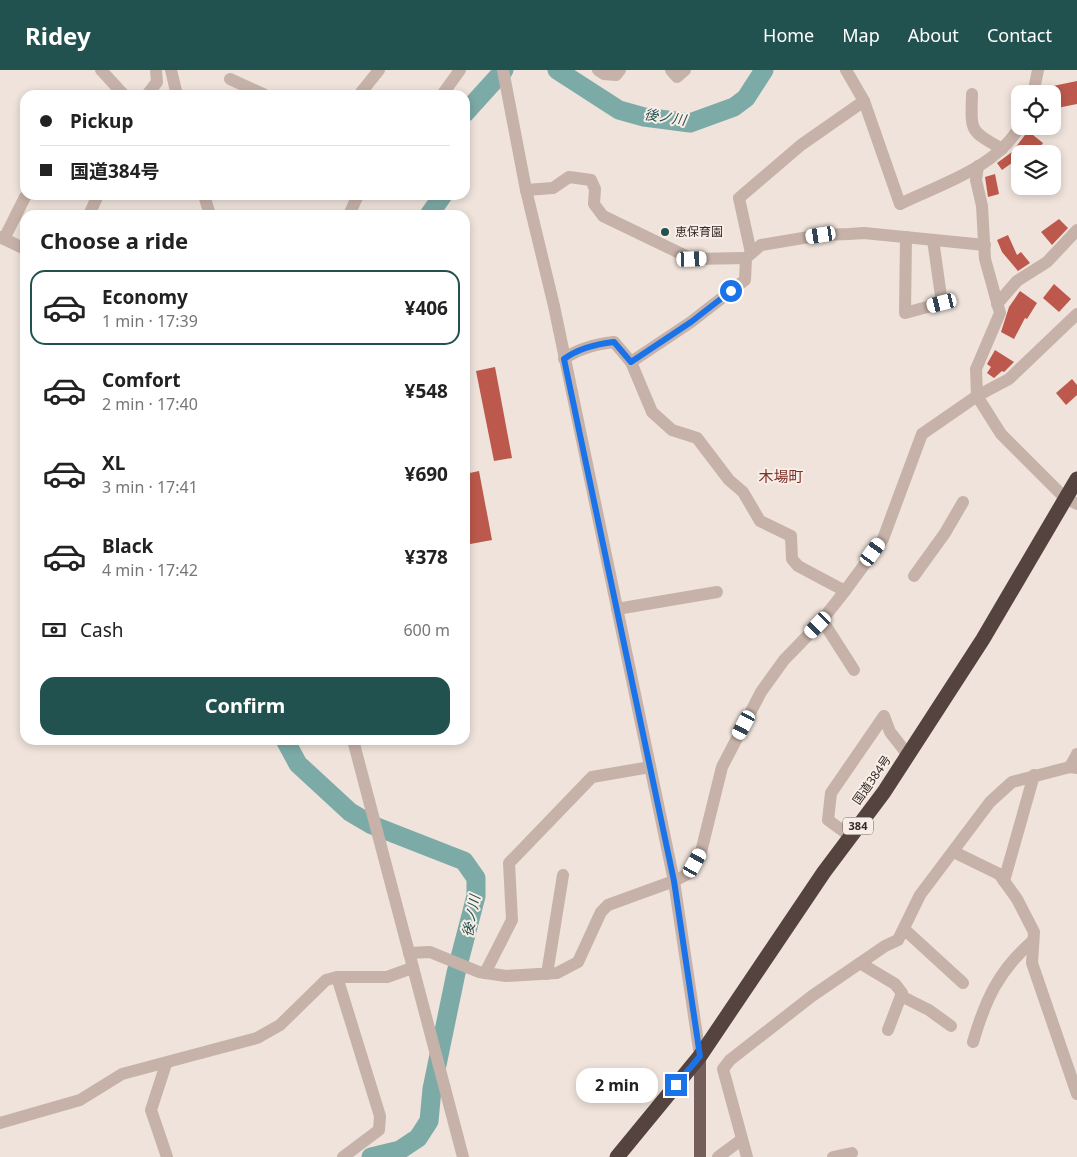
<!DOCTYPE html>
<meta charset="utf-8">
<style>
body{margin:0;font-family:"Noto Sans","Noto Sans JP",sans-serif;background:#f6f6f6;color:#222;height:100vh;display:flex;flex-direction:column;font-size:19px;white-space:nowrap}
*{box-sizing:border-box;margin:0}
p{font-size:16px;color:#767676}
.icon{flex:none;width:28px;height:28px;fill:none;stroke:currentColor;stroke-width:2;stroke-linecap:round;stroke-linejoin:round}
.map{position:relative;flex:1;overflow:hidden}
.side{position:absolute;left:20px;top:140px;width:450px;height:535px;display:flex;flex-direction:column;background:#fff;border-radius:15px;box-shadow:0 2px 8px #0003}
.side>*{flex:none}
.banner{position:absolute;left:20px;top:20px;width:450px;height:110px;border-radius:15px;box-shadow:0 2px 8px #0003;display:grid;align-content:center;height:110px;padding:0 20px;background:#fff}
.buttons{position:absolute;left:1011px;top:15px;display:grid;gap:10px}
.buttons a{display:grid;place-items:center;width:50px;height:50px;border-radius:10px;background:#fff;box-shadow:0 2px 8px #0003;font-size:25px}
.end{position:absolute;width:22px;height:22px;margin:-11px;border:6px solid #1a73e8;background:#fff;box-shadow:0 0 0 2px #fff}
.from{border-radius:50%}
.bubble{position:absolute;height:35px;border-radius:15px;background:#fff;box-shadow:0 2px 8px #0003;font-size:16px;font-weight:700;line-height:35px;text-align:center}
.car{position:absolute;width:15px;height:30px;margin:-15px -8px;border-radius:6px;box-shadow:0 0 4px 1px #0007;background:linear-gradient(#fff 24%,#345 0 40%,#fff 0 76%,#345 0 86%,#fff 0)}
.banner b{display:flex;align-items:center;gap:18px;height:48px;font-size:19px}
.banner b+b{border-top:1px solid #e0e0e0}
.banner i{width:12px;height:12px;background:#222}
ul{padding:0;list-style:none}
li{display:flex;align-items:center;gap:15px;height:75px;margin:0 10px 8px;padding:0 10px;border:2px solid transparent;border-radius:15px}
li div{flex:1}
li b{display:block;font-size:19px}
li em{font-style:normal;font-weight:700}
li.on{border-color:#21524f}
li>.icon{width:45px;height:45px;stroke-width:1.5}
h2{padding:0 20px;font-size:22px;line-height:60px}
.pay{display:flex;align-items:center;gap:12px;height:55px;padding:0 20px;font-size:19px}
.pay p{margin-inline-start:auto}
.button{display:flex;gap:10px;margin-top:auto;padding:10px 20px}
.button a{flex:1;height:58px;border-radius:15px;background:#21524f;color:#fff;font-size:20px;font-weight:700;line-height:58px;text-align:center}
header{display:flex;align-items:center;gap:30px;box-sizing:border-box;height:70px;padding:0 25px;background:#21524f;color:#fff}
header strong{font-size:24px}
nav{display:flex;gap:28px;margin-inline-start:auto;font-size:18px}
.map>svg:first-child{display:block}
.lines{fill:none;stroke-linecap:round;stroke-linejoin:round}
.river{stroke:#7caaa6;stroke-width:19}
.building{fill:#bc594c}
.minor{stroke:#c6b2a8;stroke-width:12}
.major{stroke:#755f5a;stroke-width:12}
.highway{stroke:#54433f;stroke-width:15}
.route{stroke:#1a73e8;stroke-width:6}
.poi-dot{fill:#21524f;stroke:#f8eee7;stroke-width:2}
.labels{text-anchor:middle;stroke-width:4;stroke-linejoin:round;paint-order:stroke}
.shield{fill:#f8eee7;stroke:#6f6561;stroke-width:1}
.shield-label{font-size:11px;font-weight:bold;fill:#342a28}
.poi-label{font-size:12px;fill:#342a28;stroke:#f8eee7;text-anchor:start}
.street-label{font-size:12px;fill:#342a28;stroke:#f8eee7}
.water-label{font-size:14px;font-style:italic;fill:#21524f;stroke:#f8eee7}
.quarter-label{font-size:15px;fill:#7c3027;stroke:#f8eee7}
</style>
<header>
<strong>Ridey</strong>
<nav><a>Home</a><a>Map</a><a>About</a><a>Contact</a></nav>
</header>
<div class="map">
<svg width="1077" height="1087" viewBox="0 0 1077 1087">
<rect width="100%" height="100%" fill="#efe3db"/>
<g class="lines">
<!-- river -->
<g class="river">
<polyline points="557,0 619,40 644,47 690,53 734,37 746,28 764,0"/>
<polyline points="465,43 504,0"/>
<polyline points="429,145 443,125"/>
<polyline points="285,670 298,694 350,742 372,755 464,791 476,808 476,826 456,903 432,1019 429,1051 418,1068 400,1080 371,1087"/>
</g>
</g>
<!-- building -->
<g class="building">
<polygon points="1077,11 1077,34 1057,38 1053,16"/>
<polygon points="1028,61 1043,73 1035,84 1020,84 1020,87 1002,100 997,93 1012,82"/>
<polygon points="995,104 999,124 988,127 985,107"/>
<polygon points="1059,149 1068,158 1052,175 1041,162"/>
<polygon points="1008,165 1017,185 1021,182 1030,193 1018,201 1002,182 997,170"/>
<polygon points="1054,214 1071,229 1059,242 1043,228"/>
<polygon points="1020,221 1037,233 1027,249 1025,248 1014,269 1001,262 1009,237"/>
<polygon points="995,280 1014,292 1004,302 1002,301 994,308 987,303 991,297 987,294"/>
<polygon points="495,297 512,388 494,391 476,301"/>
<polygon points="1072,309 1077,315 1077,325 1066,335 1056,323"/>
<polygon points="479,401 492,470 465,475 465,404"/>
</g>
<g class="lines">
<!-- minor -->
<g class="minor">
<polyline points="101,0 124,25"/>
<polyline points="171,0 177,25"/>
<polyline points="503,0 526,120 554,236 674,811 700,986"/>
<polyline points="598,0 604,4 616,5 620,0"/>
<polyline points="671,0 677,7 685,0"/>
<polyline points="846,0 864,31"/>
<polyline points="230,9 265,25"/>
<path d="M972,24C971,62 969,60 1002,79"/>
<polyline points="1033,24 1038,0"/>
<polyline points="147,25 157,12 156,0"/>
<polyline points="359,25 379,0"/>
<polyline points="442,25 460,0"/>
<polyline points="978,96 976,110 982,136 985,189 1000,243 976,299 977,326 1001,364 1065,428 1077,434"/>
<polyline points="526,120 553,118 569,107 591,110 595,119 594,134 603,146 692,189 746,188"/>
<polyline points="204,125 210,145"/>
<polyline points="89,145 98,125"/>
<polyline points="349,145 358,125"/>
<polyline points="0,167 25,179"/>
<polyline points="906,167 905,243 942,233 933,170"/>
<polyline points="4,169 25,127"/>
<path d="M751,183L739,128L801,75L864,31L900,134C941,114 996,98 1020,56"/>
<polyline points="997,234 1017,211 1047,192 1077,160"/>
<path d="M564,289C579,278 596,274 614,272L631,292L652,342L672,360L697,368L729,410L743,422L760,451L791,466L792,489L798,496L845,521"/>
<polyline points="631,292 691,252 745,210 746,188 761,175 821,165 849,164 864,163 985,175"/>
<polyline points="914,506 945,463 963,432"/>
<polyline points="617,539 717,522"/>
<polyline points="822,550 854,600"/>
<polyline points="353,670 463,1087"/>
<polyline points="1070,697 1077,684"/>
<polyline points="850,766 828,750 831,723 884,646 890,662 908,685"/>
<polyline points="954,782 999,804 1017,829 1034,862 1032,893 1077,1024"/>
<polyline points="1004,811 1034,705"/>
<polyline points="904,859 963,913"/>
<polyline points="409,883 430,882 479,902 506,906 557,903 578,892 601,842 608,835 674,811 690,803 701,782 722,697 761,622 784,590 818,555 845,521 883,469 922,364 977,326 1009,309 1077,244"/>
<polyline points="860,893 895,914 902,923 888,960"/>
<polyline points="485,903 512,850 509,793 592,707 650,697"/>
<polyline points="547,904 563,805"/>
<polyline points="337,907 380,1046 379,1060 343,1087"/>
<polyline points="901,926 929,940 951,956"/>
<path d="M973,972C985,931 999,899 1033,871"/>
<polyline points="166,994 151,1040 167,1087"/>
<polyline points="0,1053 80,1030 122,1004 257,968 280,955 326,910 337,907 387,907 412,898"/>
<polyline points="718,1087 741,1070"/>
<polyline points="747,1087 723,999 730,990 812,926 885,876 898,870 920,825 990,732 1012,712 1070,697 1077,698"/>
<polyline points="833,1087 852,1083"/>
</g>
<!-- major -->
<polyline class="major" points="700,1087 700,986"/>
<!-- highway -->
<polyline class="highway" points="617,1087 700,986 824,802 884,722 983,569 1077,409"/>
</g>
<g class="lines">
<!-- route -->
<path class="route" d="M676,1015L700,986L674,811L564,289C579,278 596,274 614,272L631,292L691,252L731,221"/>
</g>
<!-- markers -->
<circle class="poi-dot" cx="665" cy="162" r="5"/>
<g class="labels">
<!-- shield labels -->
<rect class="shield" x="843" y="747.5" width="30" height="17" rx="4"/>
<g class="shield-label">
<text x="858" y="760">384</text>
</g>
<!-- poi labels -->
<g class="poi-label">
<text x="675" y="166">恵保育園</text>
</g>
<!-- street labels -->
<g class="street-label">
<text transform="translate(872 710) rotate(-55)" y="4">国道384号</text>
</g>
<!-- water labels -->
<g class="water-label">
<text transform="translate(665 47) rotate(9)" y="5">後ノ川</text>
<text transform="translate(471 846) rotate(-79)" y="5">後ノ川</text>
</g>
<!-- quarter labels -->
<g class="quarter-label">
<text x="781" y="412">木場町</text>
</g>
</g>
</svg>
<div class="buttons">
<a><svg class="icon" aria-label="locate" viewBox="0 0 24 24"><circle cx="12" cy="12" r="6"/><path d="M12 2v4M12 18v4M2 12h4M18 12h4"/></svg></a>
<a><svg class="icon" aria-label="layers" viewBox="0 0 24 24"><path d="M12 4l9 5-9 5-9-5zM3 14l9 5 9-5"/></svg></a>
</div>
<i class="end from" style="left:731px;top:221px"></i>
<i class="end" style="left:676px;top:1015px"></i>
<div class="bubble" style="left:576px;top:998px;width:82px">2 min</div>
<i class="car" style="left:821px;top:165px;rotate:261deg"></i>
<i class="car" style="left:692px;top:189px;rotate:88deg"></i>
<i class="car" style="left:942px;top:233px;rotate:256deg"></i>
<i class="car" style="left:873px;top:482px;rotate:36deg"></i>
<i class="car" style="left:818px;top:555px;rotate:224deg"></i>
<i class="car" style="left:744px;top:655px;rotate:208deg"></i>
<i class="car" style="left:695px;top:793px;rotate:29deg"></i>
<div class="banner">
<b><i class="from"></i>Pickup</b>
<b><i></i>国道384号</b>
</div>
<section class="side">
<h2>Choose a ride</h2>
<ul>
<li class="on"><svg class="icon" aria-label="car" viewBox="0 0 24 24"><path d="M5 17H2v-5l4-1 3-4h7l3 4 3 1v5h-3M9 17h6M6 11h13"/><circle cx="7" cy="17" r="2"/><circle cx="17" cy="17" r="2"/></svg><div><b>Economy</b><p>1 min · 17:39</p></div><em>¥406</em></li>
<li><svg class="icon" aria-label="car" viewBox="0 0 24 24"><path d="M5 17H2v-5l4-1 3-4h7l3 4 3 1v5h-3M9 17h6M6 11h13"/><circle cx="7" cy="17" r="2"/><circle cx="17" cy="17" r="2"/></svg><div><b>Comfort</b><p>2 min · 17:40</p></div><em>¥548</em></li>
<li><svg class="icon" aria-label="car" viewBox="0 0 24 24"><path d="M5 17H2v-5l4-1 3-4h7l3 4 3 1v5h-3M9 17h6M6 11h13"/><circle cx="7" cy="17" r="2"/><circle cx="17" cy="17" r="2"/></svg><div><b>XL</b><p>3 min · 17:41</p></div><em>¥690</em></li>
<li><svg class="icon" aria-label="car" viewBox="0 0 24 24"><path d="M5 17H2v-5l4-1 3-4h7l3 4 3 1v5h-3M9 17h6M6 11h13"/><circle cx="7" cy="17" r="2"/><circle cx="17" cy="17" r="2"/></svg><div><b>Black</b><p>4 min · 17:42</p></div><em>¥378</em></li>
</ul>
<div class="pay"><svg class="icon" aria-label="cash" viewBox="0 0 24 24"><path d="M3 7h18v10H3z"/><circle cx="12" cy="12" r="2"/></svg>Cash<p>600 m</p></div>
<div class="button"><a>Confirm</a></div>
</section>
</div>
